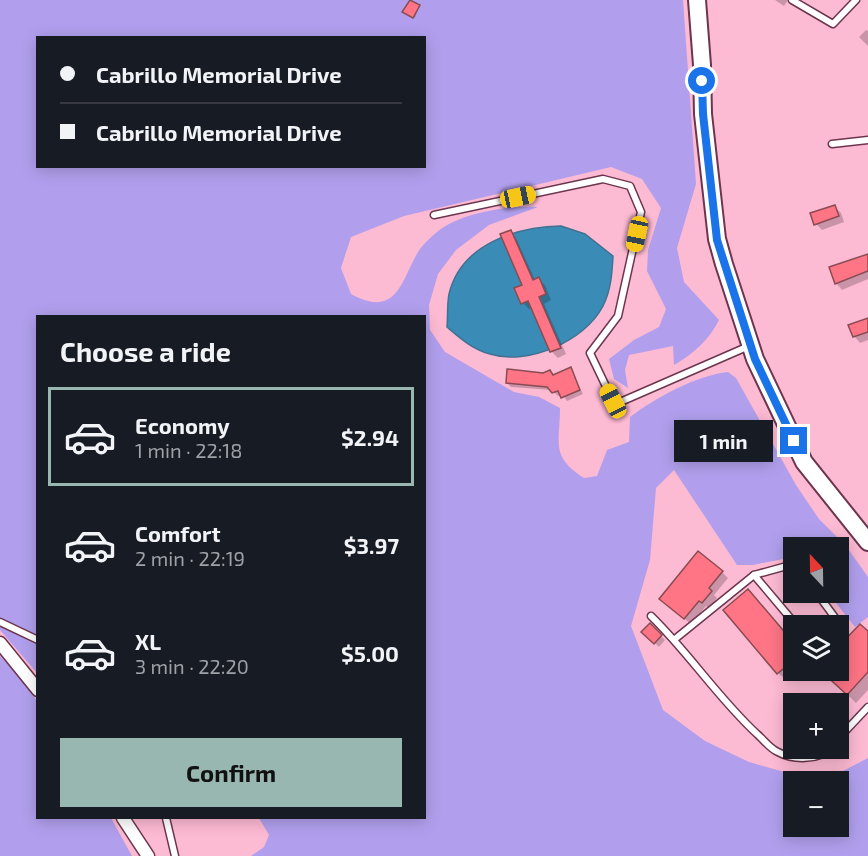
<!DOCTYPE html>
<meta charset="utf-8">
<style>
body{margin:0;font-family:"Exo 2",sans-serif;background:#242831;color:#f1f3f6;height:100vh;display:flex;flex-direction:column;font-size:22px;white-space:nowrap}
*{box-sizing:border-box;margin:0}
p{font-size:20px;color:#9ea1a6}
.icon{flex:none;width:33px;height:33px;fill:none;stroke:currentColor;stroke-width:2;stroke-linecap:round;stroke-linejoin:round}
.map{position:relative;flex:1;overflow:hidden}
.sheet{position:absolute;left:36px;top:315px;width:390px;height:504px;display:flex;flex-direction:column;background:#171b24;border-radius:0px;box-shadow:0 3px 15px #0003}
.sheet>*{flex:none}
.hud{position:absolute;left:36px;top:36px;width:390px;height:132px;border-radius:0px;box-shadow:0 3px 15px #0003;display:grid;align-content:center;height:132px;padding:0 24px;background:#171b24}
.needle{width:39px;rotate:338deg}
.buttons{position:absolute;left:783px;top:537px;display:grid;gap:12px}
.buttons a{display:grid;place-items:center;width:66px;height:66px;border-radius:0px;background:#171b24;box-shadow:0 3px 15px #0003;font-size:30px}
.end{position:absolute;width:27px;height:27px;margin:-14px;border:8px solid #1a73e8;background:#fff;box-shadow:0 0 0 3px #fff}
.from{border-radius:50%}
.bubble{position:absolute;height:42px;border-radius:0px;background:#171b24;box-shadow:0 3px 15px #0003;font-size:20px;font-weight:700;line-height:42px;text-align:center}
.car{position:absolute;width:18px;height:36px;margin:-18px -9px;border-radius:8px;box-shadow:0 0 4px 2px #0007;background:linear-gradient(#f5c518 24%,#345 0 40%,#f5c518 0 76%,#345 0 86%,#f5c518 0)}
.hud b{display:flex;align-items:center;gap:21px;height:57px;font-size:22px}
.hud b+b{border-top:2px solid #363941}
.hud i{width:15px;height:15px;background:#f1f3f6}
ul{padding:0;list-style:none}
li{display:flex;align-items:center;gap:18px;height:99px;margin:0 12px 9px;padding:0 12px;border:3px solid transparent;border-radius:0px}
li div{flex:1}
li b{display:block;font-size:22px}
li em{font-style:normal;font-weight:700}
li.current{border-color:#98b7b1}
li>.icon{width:54px;height:54px;stroke-width:1.5}
h2{padding:0 24px;font-size:27px;line-height:72px}
.button{display:flex;gap:12px;margin-top:auto;padding:12px 24px}
.button a{flex:1;height:69px;border-radius:0px;background:#98b7b1;color:#111;font-size:24px;font-weight:700;line-height:69px;text-align:center}
.map>svg:first-child{display:block}
.green{fill:#b19fed;fill-rule:evenodd}
.water{fill:#3a8cb6;stroke:#407192;stroke-width:1.5}
.shadow{fill:#0003}
.building{fill:#ff7586;stroke:#894c52;stroke-width:1.5}
.lines{fill:none;stroke-linecap:round;stroke-linejoin:round}
.lane-casing{stroke:#6c354d;stroke-width:9}
.street-casing{stroke:#6c354d;stroke-width:15}
.secondary-casing{stroke:#6c354d;stroke-width:20}
.lane{stroke:#fff;stroke-width:6}
.street{stroke:#fff;stroke-width:12}
.secondary{stroke:#fff;stroke-width:16}
.route{stroke:#1a73e8;stroke-width:8}
</style>
<div class="map">
<svg width="868" height="856" viewBox="0 0 868 856">
<rect width="100%" height="100%" fill="#fdbad3"/>
<!-- green -->
<g class="green">
<path d="M0,0H683L696,184L677,248L684,282L719,320C709,340 693,354 674,365L673,346L629,355L625,370L628,388L614,379L609,359L634,340L659,327L666,309L647,271L648,250L661,208L642,179L611,167L404,216L351,237L341,268L351,294C397,319 401,281 418,252C422,245 431,237 437,232C459,213 510,205 538,207L489,225L456,250L438,274L429,305L430,330L445,352L514,392L539,397L560,408C560,443 550,456 584,478L597,476L607,450L629,442L630,417C655,398 697,375 728,372L736,378L796,485L819,519L846,546L868,577V617L855,627L828,593L838,592V548H794L793,557L753,565H737L674,470L656,488L650,560L631,626L663,710L705,741L749,762L799,776L839,773L868,758V856H251L264,847L269,835L259,818H424V316H38L37,673L0,630ZM38,38H424V166H38ZM794,782H838V826H794Z"/>
<polygon points="0,656 21,677 37,701 38,818 111,818 132,856 0,856"/>
</g>
<!-- water -->
<path class="water" d="M561,226L585,234L613,256C612,274 611,290 603,306C585,341 528,366 490,354C472,349 460,338 447,327C448,316 447,304 449,294C461,244 516,227 561,226Z"/>
<!-- shadow -->
<g class="shadow">
<polygon points="775,0 788,0 784,6"/>
<polygon points="419,6 415,18 406,13"/>
<polygon points="866,30 868,31 868,46 859,37"/>
<polygon points="834,206 841,213 844,222 822,230 816,224"/>
<polygon points="510,231 516,238 535,280 538,279 545,285 551,300 544,304 566,354 558,358 552,352 532,308 529,309 523,303 524,285"/>
<polygon points="868,255 868,279 842,290 836,283"/>
<polygon points="868,320 868,340 860,343 854,336"/>
<polygon points="570,369 583,394 567,401 562,394 558,396 552,390 511,387 507,383 550,372 554,376"/>
<polygon points="722,572 728,578 714,595 717,598 709,609 706,606 691,624 667,605"/>
<polygon points="650,625 665,640 659,647 643,632"/>
<polygon points="868,633 868,690 856,703 829,677 838,670"/>
<polygon points="794,644 795,670 785,679 778,673"/>
</g>
<!-- building -->
<g class="building">
<polygon points="410,0 420,5 413,18 402,12"/>
<polygon points="835,205 839,216 814,225 810,213"/>
<polygon points="511,230 533,280 539,277 546,294 539,297 561,348 550,352 528,301 521,304 514,288 522,285 500,234"/>
<polygon points="868,254 868,271 835,284 829,267"/>
<polygon points="868,318 868,332 853,337 848,325"/>
<polygon points="571,367 580,390 561,398 558,391 552,393 547,387 506,383 507,369 543,373 550,370 553,375"/>
<polygon points="698,551 723,571 709,588 712,591 702,603 699,601 684,619 659,599"/>
<polygon points="748,589 794,643 794,660 777,674 723,610"/>
<polygon points="650,623 662,635 654,644 641,632"/>
<polygon points="860,624 868,631 868,672 847,695 820,670 838,670 838,647"/>
</g>
<g class="lines">
<defs>
<g id="lane">
<polyline points="792,0 833,24 856,0"/>
<polyline points="832,144 868,140"/>
<polyline points="434,215 603,179 630,186 641,212 618,316 590,353 613,401 618,403 749,346"/>
<polyline points="754,575 797,626"/>
<polyline points="816,592 836,619 829,626"/>
<path d="M651,616C689,653 718,698 757,734C763,739 770,749 778,752C792,760 819,761 830,748"/>
<polyline points="0,622 38,640"/>
<polyline points="675,639 754,575 794,564"/>
<polyline points="838,739 868,707"/>
<polyline points="166,818 175,856"/>
</g>
<g id="street">
<polyline points="0,643 38,690"/>
<polyline points="123,818 148,856"/>
</g>
<polyline id="secondary" points="697,0 702,65 703,114 717,239 724,264 755,359 804,462 868,542"/>
</defs>
<!-- lane casing -->
<use href="#lane" class="lane-casing"/>
<!-- street casing -->
<use href="#street" class="street-casing"/>
<!-- secondary casing -->
<use href="#secondary" class="secondary-casing"/>
<!-- lane -->
<use href="#lane" class="lane"/>
<!-- street -->
<use href="#street" class="street"/>
<!-- secondary -->
<use href="#secondary" class="secondary"/>
</g>
<g class="lines">
<!-- route -->
<polyline class="route" points="702,81 703,114 717,240 755,359 794,441"/>
</g>
</svg>
<div class="buttons">
<a><svg class="needle" viewBox="-14 -14 28 28"><path d="M0-13l5 13h-10z" fill="#e53935"/><path d="M0 13l5-13h-10z" fill="#9ea1a6"/></svg></a>
<a><svg class="icon" aria-label="layers" viewBox="0 0 24 24"><path d="M12 4l9 5-9 5-9-5zM3 14l9 5 9-5"/></svg></a>
<a>+</a>
<a>−</a>
</div>
<i class="end from" style="left:702px;top:81px"></i>
<i class="end" style="left:794px;top:441px"></i>
<div class="bubble" style="left:674px;top:420px;width:99px">1 min</div>
<i class="car" style="left:518px;top:197px;rotate:78deg"></i>
<i class="car" style="left:637px;top:234px;rotate:192deg"></i>
<i class="car" style="left:613px;top:401px;rotate:333deg"></i>
<div class="hud">
<b><i class="from"></i>Cabrillo Memorial Drive</b>
<b><i></i>Cabrillo Memorial Drive</b>
</div>
<section class="sheet">
<h2>Choose a ride</h2>
<ul>
<li class="current"><svg class="icon" aria-label="car" viewBox="0 0 24 24"><path d="M5 17H2v-5l4-1 3-4h7l3 4 3 1v5h-3M9 17h6M6 11h13"/><circle cx="7" cy="17" r="2"/><circle cx="17" cy="17" r="2"/></svg><div><b>Economy</b><p>1 min · 22:18</p></div><em>$2.94</em></li>
<li><svg class="icon" aria-label="car" viewBox="0 0 24 24"><path d="M5 17H2v-5l4-1 3-4h7l3 4 3 1v5h-3M9 17h6M6 11h13"/><circle cx="7" cy="17" r="2"/><circle cx="17" cy="17" r="2"/></svg><div><b>Comfort</b><p>2 min · 22:19</p></div><em>$3.97</em></li>
<li><svg class="icon" aria-label="car" viewBox="0 0 24 24"><path d="M5 17H2v-5l4-1 3-4h7l3 4 3 1v5h-3M9 17h6M6 11h13"/><circle cx="7" cy="17" r="2"/><circle cx="17" cy="17" r="2"/></svg><div><b>XL</b><p>3 min · 22:20</p></div><em>$5.00</em></li>
</ul>
<div class="button"><a>Confirm</a></div>
</section>
</div>
